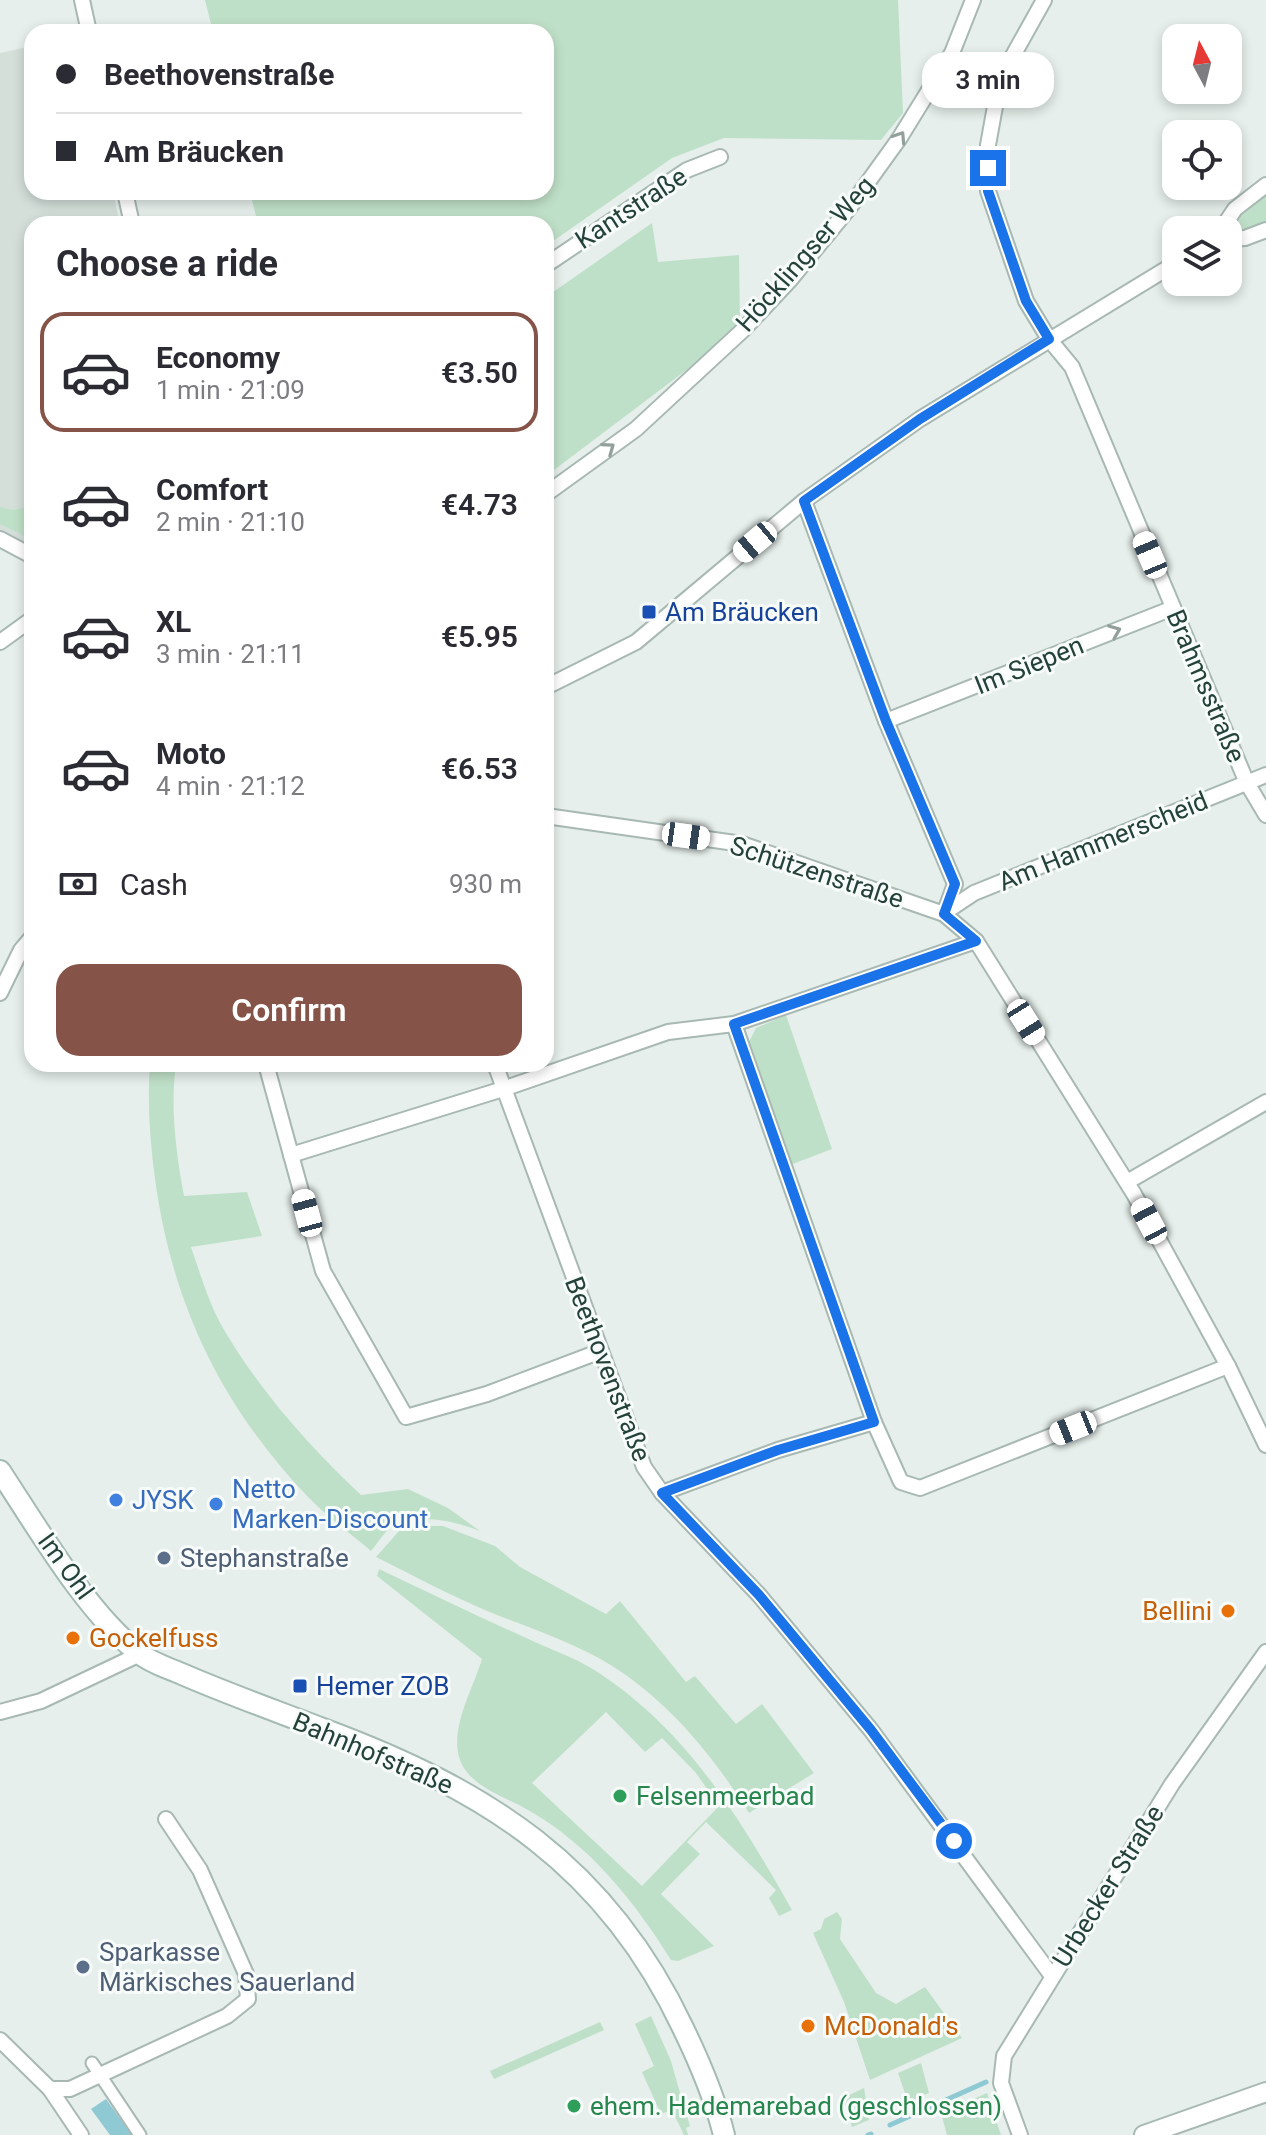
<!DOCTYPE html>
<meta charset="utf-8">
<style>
body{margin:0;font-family:Roboto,sans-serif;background:#f7f7f7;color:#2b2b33;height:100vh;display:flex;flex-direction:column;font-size:30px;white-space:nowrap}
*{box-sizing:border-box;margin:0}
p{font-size:26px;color:#7c7c81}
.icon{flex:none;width:44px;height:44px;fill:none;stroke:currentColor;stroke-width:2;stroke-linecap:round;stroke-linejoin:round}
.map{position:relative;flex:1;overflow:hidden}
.drawer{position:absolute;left:24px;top:216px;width:530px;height:856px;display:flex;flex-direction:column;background:#fff;border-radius:24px;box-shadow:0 4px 12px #0003}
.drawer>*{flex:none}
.top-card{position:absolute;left:24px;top:24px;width:530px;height:176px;border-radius:24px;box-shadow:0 4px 12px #0003;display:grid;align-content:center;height:176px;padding:0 32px;background:#fff}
.needle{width:52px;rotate:353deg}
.fabs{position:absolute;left:1162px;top:24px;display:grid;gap:16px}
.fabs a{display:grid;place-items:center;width:80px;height:80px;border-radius:16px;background:#fff;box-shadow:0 4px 12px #0003;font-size:40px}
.end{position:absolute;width:36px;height:36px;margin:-18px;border:10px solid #1a73e8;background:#fff;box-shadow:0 0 0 4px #fff}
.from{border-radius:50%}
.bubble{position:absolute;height:56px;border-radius:24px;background:#fff;box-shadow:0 4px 12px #0003;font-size:26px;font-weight:600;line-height:56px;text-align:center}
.car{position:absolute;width:24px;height:48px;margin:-24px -12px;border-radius:10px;box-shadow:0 0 6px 2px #0007;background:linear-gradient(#fff 24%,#345 0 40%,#fff 0 76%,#345 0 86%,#fff 0)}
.top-card b{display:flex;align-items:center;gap:28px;height:76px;font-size:30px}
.top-card b+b{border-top:2px solid #e1e1e2}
.top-card i{width:20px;height:20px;background:#2b2b33}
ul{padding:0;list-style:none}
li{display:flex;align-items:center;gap:24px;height:120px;margin:0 16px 12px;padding:0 16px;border:4px solid transparent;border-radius:24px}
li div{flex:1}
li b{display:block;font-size:30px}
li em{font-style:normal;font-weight:600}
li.active{border-color:#855347}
li>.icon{width:72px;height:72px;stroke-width:1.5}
h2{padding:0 32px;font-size:36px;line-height:96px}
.pay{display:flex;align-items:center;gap:20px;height:88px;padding:0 32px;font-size:30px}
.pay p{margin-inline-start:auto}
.cta{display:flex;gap:16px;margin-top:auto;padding:16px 32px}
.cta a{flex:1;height:92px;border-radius:24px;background:#855347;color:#fff;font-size:32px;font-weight:600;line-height:92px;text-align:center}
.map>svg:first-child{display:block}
.built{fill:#d4dfda}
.green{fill:#bfe0c8;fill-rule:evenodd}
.water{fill:#8ec9d4}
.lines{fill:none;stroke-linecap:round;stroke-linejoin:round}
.stream{stroke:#8ec9d4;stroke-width:5}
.pedestrian-casing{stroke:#a8b8b2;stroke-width:15}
.minor-casing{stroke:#a8b8b2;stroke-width:18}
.tertiary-casing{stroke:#a8b8b2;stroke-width:22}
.secondary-casing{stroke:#a4bbb3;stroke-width:24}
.pedestrian{stroke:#fff;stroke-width:11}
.minor{stroke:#fff;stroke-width:14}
.tertiary{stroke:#fff;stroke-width:18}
.secondary{stroke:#fff;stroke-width:20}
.oneway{stroke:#92a09c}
.route{stroke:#1a73e8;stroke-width:10}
.transit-dot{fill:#1a4fb4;stroke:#f7fbf9;stroke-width:3}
.shop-dot{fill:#3f7fe0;stroke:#f7fbf9;stroke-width:3}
.service-dot{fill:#5c6f8a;stroke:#f7fbf9;stroke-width:3}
.food-dot{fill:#e8710a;stroke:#f7fbf9;stroke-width:3}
.leisure-dot{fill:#2e9e5b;stroke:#f7fbf9;stroke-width:3}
.labels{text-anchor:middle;stroke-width:6;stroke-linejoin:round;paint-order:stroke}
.street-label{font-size:26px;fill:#24423a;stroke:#f7fbf9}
.transit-label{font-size:26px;fill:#164399;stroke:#f7fbf9;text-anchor:start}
.shop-label{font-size:26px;fill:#366cbe;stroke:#f7fbf9;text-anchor:start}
.service-label{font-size:26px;fill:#4e5e75;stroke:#f7fbf9;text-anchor:start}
.food-label{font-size:26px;fill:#c56008;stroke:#f7fbf9;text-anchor:start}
.leisure-label{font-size:26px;fill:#27864d;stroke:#f7fbf9;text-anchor:start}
</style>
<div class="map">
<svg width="1266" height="2135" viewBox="0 0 1266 2135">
<rect width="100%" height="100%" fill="#e6efeb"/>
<!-- built -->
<polygon class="built" points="32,46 32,192 113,192 120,224 32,224 32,552 0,535 0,53"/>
<!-- green -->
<g class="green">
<polygon points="205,0 898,0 903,113 881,140 724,138 672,158 546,246 546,224 258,224 250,192 546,192 546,32 213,32"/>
<polygon points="1266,188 1266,227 1231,236 1228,231 1236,213"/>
<polygon points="652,223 658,262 739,255 740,324 705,356 546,476 546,297"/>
<polygon points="32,506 32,539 0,524 0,507 13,510"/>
<polygon points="786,1015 832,1149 790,1165 748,1044 756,1028"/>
<path d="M150,1064H176C170,1108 176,1152 184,1196L247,1192L262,1236L191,1247C200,1273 209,1304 223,1328C259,1390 309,1446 361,1495L408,1489L448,1508L480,1531C454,1521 411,1510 387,1531C381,1537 376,1545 371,1551C350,1533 326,1516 307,1496C220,1404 172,1303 155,1179C150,1141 147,1102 150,1064Z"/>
<path d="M416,1526H443L495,1546L520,1567L606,1614L620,1601L686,1682L695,1676L736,1724L762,1704L814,1773L749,1813C710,1751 662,1693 597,1657C565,1640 531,1628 497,1615C455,1598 416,1577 376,1557L399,1531Z"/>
<path d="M379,1569C427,1592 475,1615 524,1637C547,1648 574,1657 596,1671C688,1731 739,1817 792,1910L779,1916L769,1898L776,1890L706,1822L687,1842L700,1854L661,1894L714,1946L678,1961L671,1960C635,1902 589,1844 528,1810C506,1797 470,1787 460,1760C449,1729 473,1689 482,1659L377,1576ZM606,1712L645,1752L662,1738L696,1773L719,1806L642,1886L532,1783Z"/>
<polygon points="837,1912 842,1919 840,1939 876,1993 896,2004 925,1987 962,2038 870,2080 844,2002 813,1933 821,1929 824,1919"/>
<polygon points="651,2016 671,2061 682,2100 678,2101 681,2110 685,2110 690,2126 686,2128 688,2135 684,2135 672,2110 661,2114 642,2072 654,2066 635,2024"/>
<polygon points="600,2022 604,2030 494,2079 490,2071"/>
<polygon points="921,2063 929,2093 908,2102 898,2073"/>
<polygon points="864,2088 869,2120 852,2127 843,2098"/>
<polygon points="987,2093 1001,2135 947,2135 941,2113"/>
</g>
<!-- water -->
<polygon class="water" points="106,2099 132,2135 110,2135 91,2109"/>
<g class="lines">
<!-- stream -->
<g class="stream">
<polyline points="890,2125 986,2082"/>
<polyline points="868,2135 871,2134"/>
</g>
<defs>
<polyline id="pedestrian" points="92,2063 140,2135"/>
<g id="minor">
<polyline points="82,0 89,32"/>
<polyline points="1044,0 1000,79 988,145 988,191 1026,301 1049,339 1072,367 1247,783 1266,815"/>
<polyline points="125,192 132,224"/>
<polyline points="1221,230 1235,209 1266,185"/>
<polyline points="1228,239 1245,238 1266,230"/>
<polyline points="546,265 687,170 720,157"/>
<polyline points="546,494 636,429 743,330 790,280 850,207 899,139 952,53 973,0"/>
<polyline points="804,501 886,721 955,884 944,914"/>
<polyline points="0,539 32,556"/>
<polyline points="0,642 32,619"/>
<polyline points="546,687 636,642 804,501 920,419 1176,263"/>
<polyline points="886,721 1173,608"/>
<polyline points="546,816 742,844 944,914 976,941 1134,1194 1228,1366 1266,1445"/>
<polyline points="944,913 974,893 1266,775"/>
<polyline points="0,993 21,950 32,937"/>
<polyline points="734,1024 874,1422"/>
<polyline points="266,1064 323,1271 406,1417 487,1394 601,1351"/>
<polyline points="495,1064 644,1467 662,1493 759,1595 871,1730 1052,1976"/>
<polyline points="291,1155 503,1089 668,1032 734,1024 976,941"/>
<polyline points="1127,1182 1266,1102"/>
<polyline points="662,1493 778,1450 874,1422 901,1482 920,1488 1228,1366"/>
<polyline points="0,1712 41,1701 140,1654"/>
<polyline points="0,2040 50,2089 81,2135"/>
<polyline points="50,2089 70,2089 227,2016 248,1999 246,1974 200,1870 166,1819"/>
<polyline points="1020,2135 1001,2083 1004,2056 1172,1784 1266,1652"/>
</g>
<polyline id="tertiary" points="1144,2135 1266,2092"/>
<path id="secondary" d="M0,1471C37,1527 87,1613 139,1653C151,1663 168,1668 182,1674C228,1694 276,1711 323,1729C487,1790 606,1865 683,2028C700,2063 715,2098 724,2135"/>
</defs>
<!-- pedestrian casing -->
<use href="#pedestrian" class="pedestrian-casing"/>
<!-- minor casing -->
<use href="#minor" class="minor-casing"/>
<!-- tertiary casing -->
<use href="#tertiary" class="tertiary-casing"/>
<!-- secondary casing -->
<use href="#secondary" class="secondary-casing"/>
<!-- pedestrian -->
<use href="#pedestrian" class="pedestrian"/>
<!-- minor -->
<use href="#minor" class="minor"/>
<!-- tertiary -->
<use href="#tertiary" class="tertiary"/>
<!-- secondary -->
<use href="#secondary" class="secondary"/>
</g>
<!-- one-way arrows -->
<defs><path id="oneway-chevron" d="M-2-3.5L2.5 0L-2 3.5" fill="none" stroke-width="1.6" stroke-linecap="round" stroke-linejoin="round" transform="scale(2)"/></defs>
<g class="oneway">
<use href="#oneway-chevron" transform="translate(900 137) rotate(-57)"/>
<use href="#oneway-chevron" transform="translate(609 448) rotate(-36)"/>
<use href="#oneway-chevron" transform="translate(1115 631) rotate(-22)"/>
</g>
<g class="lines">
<!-- route -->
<polyline class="route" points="954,1841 871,1730 759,1595 662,1493 778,1450 874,1422 734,1024 976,941 944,914 955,884 886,721 804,501 920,419 1049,339 1026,301 988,191 988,168"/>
</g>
<!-- markers -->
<g class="transit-dot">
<rect x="641" y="604" width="16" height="16" rx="4"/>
<rect x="292" y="1678" width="16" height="16" rx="4"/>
</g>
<g class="shop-dot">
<circle cx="116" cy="1500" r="8"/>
<circle cx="216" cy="1504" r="8"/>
</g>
<g class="service-dot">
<circle cx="164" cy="1558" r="8"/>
<circle cx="83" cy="1967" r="8"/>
</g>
<g class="food-dot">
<circle cx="1228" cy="1611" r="8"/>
<circle cx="73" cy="1638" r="8"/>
<circle cx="808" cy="2026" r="8"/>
</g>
<g class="leisure-dot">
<circle cx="620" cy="1796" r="8"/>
<circle cx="574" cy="2106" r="8"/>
</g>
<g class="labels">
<!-- street labels -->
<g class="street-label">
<text transform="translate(631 208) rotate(-33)" y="9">Kantstraße</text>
<text transform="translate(805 254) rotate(-49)" y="9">Höcklingser Weg</text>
<text transform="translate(1029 665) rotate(-22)" y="9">Im Siepen</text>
<text transform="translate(1206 686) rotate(67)" y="9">Brahmsstraße</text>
<text transform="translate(1103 841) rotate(-22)" y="9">Am Hammerscheid</text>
<text transform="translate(817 872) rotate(18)" y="9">Schützenstraße</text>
<text transform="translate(608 1369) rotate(69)" y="9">Beethovenstraße</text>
<text transform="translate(66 1566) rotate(54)" y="9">Im Ohl</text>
<text transform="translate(373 1753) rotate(23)" y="9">Bahnhofstraße</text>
<text transform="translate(1108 1886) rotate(-58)" y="9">Urbecker Straße</text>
</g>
<!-- transit labels -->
<g class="transit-label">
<text x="665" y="621">Am Bräucken</text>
<text x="316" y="1695">Hemer ZOB</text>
</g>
<!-- shop labels -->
<g class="shop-label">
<text x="232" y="1498">Netto<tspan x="232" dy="30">Marken-Discount</tspan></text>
<text x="132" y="1509">JYSK</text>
</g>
<!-- service labels -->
<g class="service-label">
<text x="180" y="1567">Stephanstraße</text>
<text x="99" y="1961">Sparkasse<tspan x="99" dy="30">Märkisches Sauerland</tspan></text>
</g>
<!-- food labels -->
<g class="food-label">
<text x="1212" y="1620" text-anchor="end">Bellini</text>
<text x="89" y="1647">Gockelfuss</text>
<text x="824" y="2035">McDonald's</text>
</g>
<!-- leisure labels -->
<g class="leisure-label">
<text x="636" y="1805">Felsenmeerbad</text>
<text x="590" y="2115">ehem. Hademarebad (geschlossen)</text>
</g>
</g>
</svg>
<div class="fabs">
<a><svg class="needle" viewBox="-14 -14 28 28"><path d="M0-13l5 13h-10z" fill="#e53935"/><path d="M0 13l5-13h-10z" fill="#7c7c81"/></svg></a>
<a><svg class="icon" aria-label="locate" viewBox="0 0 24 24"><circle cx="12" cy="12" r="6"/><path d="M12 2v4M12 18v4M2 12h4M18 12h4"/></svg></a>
<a><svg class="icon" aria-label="layers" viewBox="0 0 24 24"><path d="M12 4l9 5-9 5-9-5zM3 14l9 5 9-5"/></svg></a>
</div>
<i class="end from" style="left:954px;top:1841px"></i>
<i class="end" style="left:988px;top:168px"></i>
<div class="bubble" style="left:922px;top:52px;width:132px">3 min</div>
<i class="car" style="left:755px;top:542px;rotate:230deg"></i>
<i class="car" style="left:1150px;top:555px;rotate:337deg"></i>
<i class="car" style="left:686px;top:836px;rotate:98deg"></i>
<i class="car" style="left:1026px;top:1022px;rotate:148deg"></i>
<i class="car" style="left:307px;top:1213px;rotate:345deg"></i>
<i class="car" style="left:1149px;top:1221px;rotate:332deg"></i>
<i class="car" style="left:1073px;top:1428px;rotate:248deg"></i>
<div class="top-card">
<b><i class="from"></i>Beethovenstraße</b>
<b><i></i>Am Bräucken</b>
</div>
<section class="drawer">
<h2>Choose a ride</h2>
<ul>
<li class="active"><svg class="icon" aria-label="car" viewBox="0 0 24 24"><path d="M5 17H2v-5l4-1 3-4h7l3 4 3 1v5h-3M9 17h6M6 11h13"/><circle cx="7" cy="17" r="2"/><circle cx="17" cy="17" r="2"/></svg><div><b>Economy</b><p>1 min · 21:09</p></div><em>€3.50</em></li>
<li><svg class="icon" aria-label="car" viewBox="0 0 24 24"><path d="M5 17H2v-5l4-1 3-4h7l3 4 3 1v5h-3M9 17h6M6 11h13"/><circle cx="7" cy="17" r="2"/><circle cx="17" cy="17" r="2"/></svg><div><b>Comfort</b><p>2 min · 21:10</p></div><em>€4.73</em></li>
<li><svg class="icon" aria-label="car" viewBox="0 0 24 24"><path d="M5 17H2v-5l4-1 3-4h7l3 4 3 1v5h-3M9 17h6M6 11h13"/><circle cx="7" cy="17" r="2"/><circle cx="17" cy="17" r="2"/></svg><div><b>XL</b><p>3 min · 21:11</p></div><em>€5.95</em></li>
<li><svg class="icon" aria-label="car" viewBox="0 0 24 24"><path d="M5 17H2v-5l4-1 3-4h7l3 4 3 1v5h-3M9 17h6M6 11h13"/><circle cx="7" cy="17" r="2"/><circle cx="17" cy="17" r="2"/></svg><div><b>Moto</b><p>4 min · 21:12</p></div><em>€6.53</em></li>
</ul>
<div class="pay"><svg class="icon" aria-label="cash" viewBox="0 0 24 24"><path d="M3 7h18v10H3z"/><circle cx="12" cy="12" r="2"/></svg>Cash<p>930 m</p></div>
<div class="cta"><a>Confirm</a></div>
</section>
</div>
